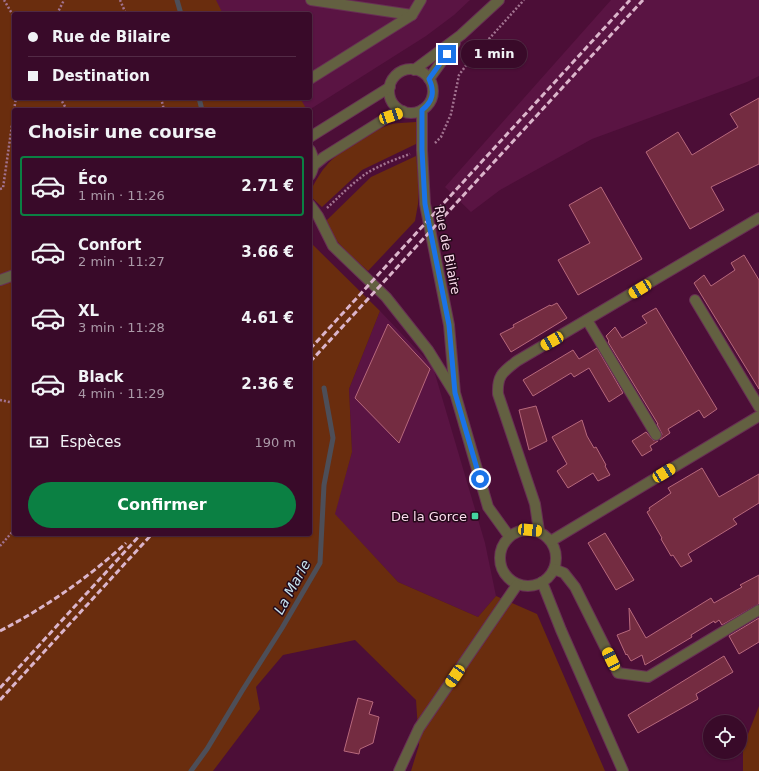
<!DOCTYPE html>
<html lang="fr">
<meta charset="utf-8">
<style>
body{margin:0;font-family:"DejaVu Sans",sans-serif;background:#401331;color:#f1f3f6;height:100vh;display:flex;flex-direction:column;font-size:15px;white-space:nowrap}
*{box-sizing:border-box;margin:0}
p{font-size:13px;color:#ab9aa8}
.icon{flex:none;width:22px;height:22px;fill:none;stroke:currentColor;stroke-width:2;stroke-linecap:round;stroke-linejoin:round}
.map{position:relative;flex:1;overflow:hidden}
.panel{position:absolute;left:12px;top:108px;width:300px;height:428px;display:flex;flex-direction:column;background:#390a29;border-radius:4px;box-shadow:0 1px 3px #0004,0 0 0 1px #532b46}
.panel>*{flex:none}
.hud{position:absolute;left:12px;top:12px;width:300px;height:88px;border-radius:4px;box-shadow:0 1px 3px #0004,0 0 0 1px #532b46;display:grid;align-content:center;height:88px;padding:0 16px;background:#390a29}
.fabs{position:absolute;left:703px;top:715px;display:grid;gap:8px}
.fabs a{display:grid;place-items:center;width:44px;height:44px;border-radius:50%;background:#390a29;box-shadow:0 1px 3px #0004,0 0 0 1px #532b46;font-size:20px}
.end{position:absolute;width:18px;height:18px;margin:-9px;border:5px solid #1a73e8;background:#fff;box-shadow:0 0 0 2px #fff}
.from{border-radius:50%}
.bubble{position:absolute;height:28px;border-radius:14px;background:#390a29;box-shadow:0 1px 3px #0004,0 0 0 1px #532b46;font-size:13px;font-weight:700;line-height:28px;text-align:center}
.car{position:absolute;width:12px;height:24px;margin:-12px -6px;border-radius:5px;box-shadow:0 0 3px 1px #0007;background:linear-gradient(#f5c518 24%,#345 0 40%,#f5c518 0 76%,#345 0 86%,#f5c518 0)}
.hud b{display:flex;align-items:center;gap:14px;height:38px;font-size:15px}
.hud b+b{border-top:1px solid #532b46}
.hud i{width:10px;height:10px;background:#f1f3f6}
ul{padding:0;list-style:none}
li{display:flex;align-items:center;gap:12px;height:60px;margin:0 8px 6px;padding:0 8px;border:2px solid transparent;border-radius:4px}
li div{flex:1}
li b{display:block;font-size:15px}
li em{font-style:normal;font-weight:700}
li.current{border-color:#0b8043}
li>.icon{width:36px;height:36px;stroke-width:1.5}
h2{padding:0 16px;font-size:18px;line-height:48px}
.pay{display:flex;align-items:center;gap:10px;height:44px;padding:0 16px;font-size:15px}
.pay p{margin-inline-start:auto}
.cta{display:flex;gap:8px;margin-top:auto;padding:8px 16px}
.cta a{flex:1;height:46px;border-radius:24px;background:#0b8043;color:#fff;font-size:16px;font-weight:700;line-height:46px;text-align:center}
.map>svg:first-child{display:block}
.built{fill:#5a1443;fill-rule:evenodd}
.green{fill:#6a2d0e}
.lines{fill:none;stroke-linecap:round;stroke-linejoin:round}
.stream{stroke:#4d4e58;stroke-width:5}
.building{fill:#742c41;stroke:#b7687c}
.minor-casing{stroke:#682f54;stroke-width:12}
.path{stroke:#a27390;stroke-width:2.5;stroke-dasharray:2 2;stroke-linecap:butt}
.minor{stroke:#636041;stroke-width:10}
.rail{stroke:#dbb5cb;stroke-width:3;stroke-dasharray:6 3;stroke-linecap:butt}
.route{stroke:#1a73e8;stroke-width:5}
.poi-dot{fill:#44d49f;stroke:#230919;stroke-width:1.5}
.labels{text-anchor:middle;stroke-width:3;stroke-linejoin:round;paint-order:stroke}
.street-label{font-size:13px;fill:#fbdbec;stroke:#230919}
.poi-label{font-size:13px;fill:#fbdbec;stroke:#230919;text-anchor:end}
.water-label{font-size:14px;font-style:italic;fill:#c6e2ee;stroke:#230919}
</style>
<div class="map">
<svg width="759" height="771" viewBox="0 0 759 771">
<rect width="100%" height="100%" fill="#4c0e37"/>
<!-- built -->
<g class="built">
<path d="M0,0H470L454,15L426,36L309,110H14ZM14,14H310V98H14Z"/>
<polygon points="611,0 759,0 759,76 747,82 592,139 500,190 471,212 445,187"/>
<polygon points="380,311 433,367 485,543 496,596 478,617 398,582 334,514 352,452 349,389"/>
</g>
<!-- green -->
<g class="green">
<polygon points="0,0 216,0 223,14 14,14 14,98 300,98 307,110 14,110 14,534 310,534 310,242 380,311 349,389 352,452 335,514 398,582 478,617 496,596 537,614 605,771 411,771 419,745 416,700 355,640 283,655 256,687 260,709 213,771 0,771"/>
<path d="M416,122V144L362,170L322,207L310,196V188L313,186C317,179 321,171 327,165C336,153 371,132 386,126C395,122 406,123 416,122Z"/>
<polygon points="416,156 419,184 418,204 415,221 368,271 348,253 334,238 326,221 371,177"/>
<polygon points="759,706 759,771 743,771 743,747"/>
</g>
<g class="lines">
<!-- stream -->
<g class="stream">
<polyline points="177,0 181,14"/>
<polyline points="199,98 202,110"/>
<polyline points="191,771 207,749 242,691 282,628 320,563 324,485 333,438 324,388"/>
</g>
</g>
<!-- building -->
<g class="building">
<polygon points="759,98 759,164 711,187 724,210 690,229 646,152 678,132 692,155 738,127 730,114"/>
<polygon points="601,187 642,259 578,295 558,260 590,243 569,205"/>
<polygon points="744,255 759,280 759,389 694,283 704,275 711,286 735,270 731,263"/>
<polygon points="557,303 567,318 511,352 500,334 514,327 513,325 550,305 551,306"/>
<polygon points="656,308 717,409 704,418 699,410 668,429 670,433 660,440 662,434 657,424 658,424 608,342 609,341 606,336 615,327 622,338 647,323 642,316"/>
<polygon points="388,324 430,369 399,443 355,398"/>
<polygon points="597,348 623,393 609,402 589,368 574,377 571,373 533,396 523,380 573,350 579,359"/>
<polygon points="536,406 547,441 529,450 519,410"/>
<polygon points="582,420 587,436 594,448 596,447 606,465 605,466 610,475 598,481 593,473 568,488 557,471 567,464 552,437"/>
<polygon points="646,432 653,440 658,441 650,446 652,450 642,456 632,441"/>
<polygon points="702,468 719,497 759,474 759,503 733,519 737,524 688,554 692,561 681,567 673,555 671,556 661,539 662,538 647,512 650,510 649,508 671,493 668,488"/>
<polygon points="605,533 634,580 616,590 588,543"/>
<polygon points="759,575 759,604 722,625 719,620 715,623 714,621 691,635 692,637 645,665 642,655 631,661 627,654 626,655 617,635 630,630 629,608 646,638 711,598 714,603 742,587 740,585"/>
<polygon points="759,618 759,642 739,654 729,636"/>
<polygon points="724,656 733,672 696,694 698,699 638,733 628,715"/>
<polygon points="358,698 373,702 369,714 379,717 373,743 360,749 359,754 344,751"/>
</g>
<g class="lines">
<defs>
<g id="minor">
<polyline points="311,0 412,15"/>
<circle cx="411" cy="91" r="22"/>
<polyline points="414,70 461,35 499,0"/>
<polyline points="310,79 412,15 421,0"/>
<polyline points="429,79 455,43"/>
<polyline points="422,110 422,150 425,204 449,325 455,393 488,507 509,536"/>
<polyline points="310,137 390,87"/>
<path d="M310,150C314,158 315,167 310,175"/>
<polyline points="313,166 324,157 391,115 403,111"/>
<polyline points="310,205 318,216 333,246 386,297 428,350 454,392"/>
<polyline points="0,280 14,275"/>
<polyline points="695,300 759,407"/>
<polyline points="587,320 656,435"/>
<circle cx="528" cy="558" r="28"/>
<path d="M539,531L535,504L498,394C497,375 503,372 517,361L759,218"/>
<polyline points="551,541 759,416"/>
<polyline points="554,569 564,573 575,587 618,673 648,677 759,610"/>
<polyline points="542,582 561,630 623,771"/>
<polyline points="399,771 419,728 517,585"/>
</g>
</defs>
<!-- minor casing -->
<use href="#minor" class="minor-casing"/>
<!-- path -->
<g class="path">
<polyline points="4,0 14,17"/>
<polyline points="120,0 126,14"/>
<polyline points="57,14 64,0"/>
<polyline points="60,98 67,110"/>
<polyline points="161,98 164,110"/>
<polyline points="14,110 16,98"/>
<polyline points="435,143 441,137 451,114 459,75 470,60 524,0"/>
<polyline points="0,189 3,188 14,111"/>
<path d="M327,208C340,196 352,183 367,173C380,165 396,159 410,154"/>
<polyline points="0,400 14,403"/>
<polyline points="0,546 14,530"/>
</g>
<!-- minor -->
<use href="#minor" class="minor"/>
<!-- rail -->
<g class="rail">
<polyline points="310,349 630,0"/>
<polyline points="310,362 643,0"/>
<path d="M0,631C46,607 88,578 126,543"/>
<polyline points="0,688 141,534"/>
<polyline points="0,700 152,534"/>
</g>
</g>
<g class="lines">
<!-- route -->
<path class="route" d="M447,54L429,79C435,91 433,102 422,110V150L425,204L449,325L455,393L480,479"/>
</g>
<!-- markers -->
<rect class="poi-dot" x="471" y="512" width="8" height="8" rx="2"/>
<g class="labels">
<!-- street labels -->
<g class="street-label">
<text transform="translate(448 250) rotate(79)" y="5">Rue de Bilaire</text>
</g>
<!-- poi labels -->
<g class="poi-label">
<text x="467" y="521">De la Gorce</text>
</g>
<!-- water labels -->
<g class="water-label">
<text transform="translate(292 587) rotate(-61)" y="5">La Marle</text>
</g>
</g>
</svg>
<div class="fabs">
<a><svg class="icon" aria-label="locate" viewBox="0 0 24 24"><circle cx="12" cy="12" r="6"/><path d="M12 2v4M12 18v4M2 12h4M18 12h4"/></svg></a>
</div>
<i class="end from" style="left:480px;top:479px"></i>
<i class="end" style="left:447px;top:54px"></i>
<div class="bubble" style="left:461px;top:40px;width:66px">1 min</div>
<i class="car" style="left:391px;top:116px;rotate:72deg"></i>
<i class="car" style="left:640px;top:289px;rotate:239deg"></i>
<i class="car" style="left:552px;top:341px;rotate:240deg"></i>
<i class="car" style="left:664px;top:473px;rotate:59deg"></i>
<i class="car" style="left:530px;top:530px;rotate:95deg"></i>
<i class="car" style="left:611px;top:659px;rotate:334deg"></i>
<i class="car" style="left:455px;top:676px;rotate:214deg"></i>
<div class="hud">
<b><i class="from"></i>Rue de Bilaire</b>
<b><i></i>Destination</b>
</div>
<section class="panel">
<h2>Choisir une course</h2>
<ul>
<li class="current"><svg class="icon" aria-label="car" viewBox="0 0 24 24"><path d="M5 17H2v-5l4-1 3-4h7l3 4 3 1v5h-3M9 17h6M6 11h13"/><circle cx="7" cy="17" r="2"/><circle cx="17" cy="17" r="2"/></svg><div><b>Éco</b><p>1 min · 11:26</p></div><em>2.71 €</em></li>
<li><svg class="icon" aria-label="car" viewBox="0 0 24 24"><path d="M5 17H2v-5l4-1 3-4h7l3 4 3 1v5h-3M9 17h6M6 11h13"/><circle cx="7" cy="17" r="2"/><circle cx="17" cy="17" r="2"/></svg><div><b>Confort</b><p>2 min · 11:27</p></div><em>3.66 €</em></li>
<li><svg class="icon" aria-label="car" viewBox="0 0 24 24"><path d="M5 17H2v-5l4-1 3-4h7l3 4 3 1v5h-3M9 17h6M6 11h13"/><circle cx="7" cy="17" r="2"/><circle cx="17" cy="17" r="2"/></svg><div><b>XL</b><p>3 min · 11:28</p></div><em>4.61 €</em></li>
<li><svg class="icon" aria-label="car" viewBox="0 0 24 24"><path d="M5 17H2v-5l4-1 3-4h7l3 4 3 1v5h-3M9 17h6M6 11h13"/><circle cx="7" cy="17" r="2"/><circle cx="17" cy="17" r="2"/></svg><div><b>Black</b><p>4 min · 11:29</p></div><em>2.36 €</em></li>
</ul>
<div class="pay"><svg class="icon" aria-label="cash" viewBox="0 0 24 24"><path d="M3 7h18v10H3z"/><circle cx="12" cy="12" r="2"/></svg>Espèces<p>190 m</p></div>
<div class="cta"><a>Confirmer</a></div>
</section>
</div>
